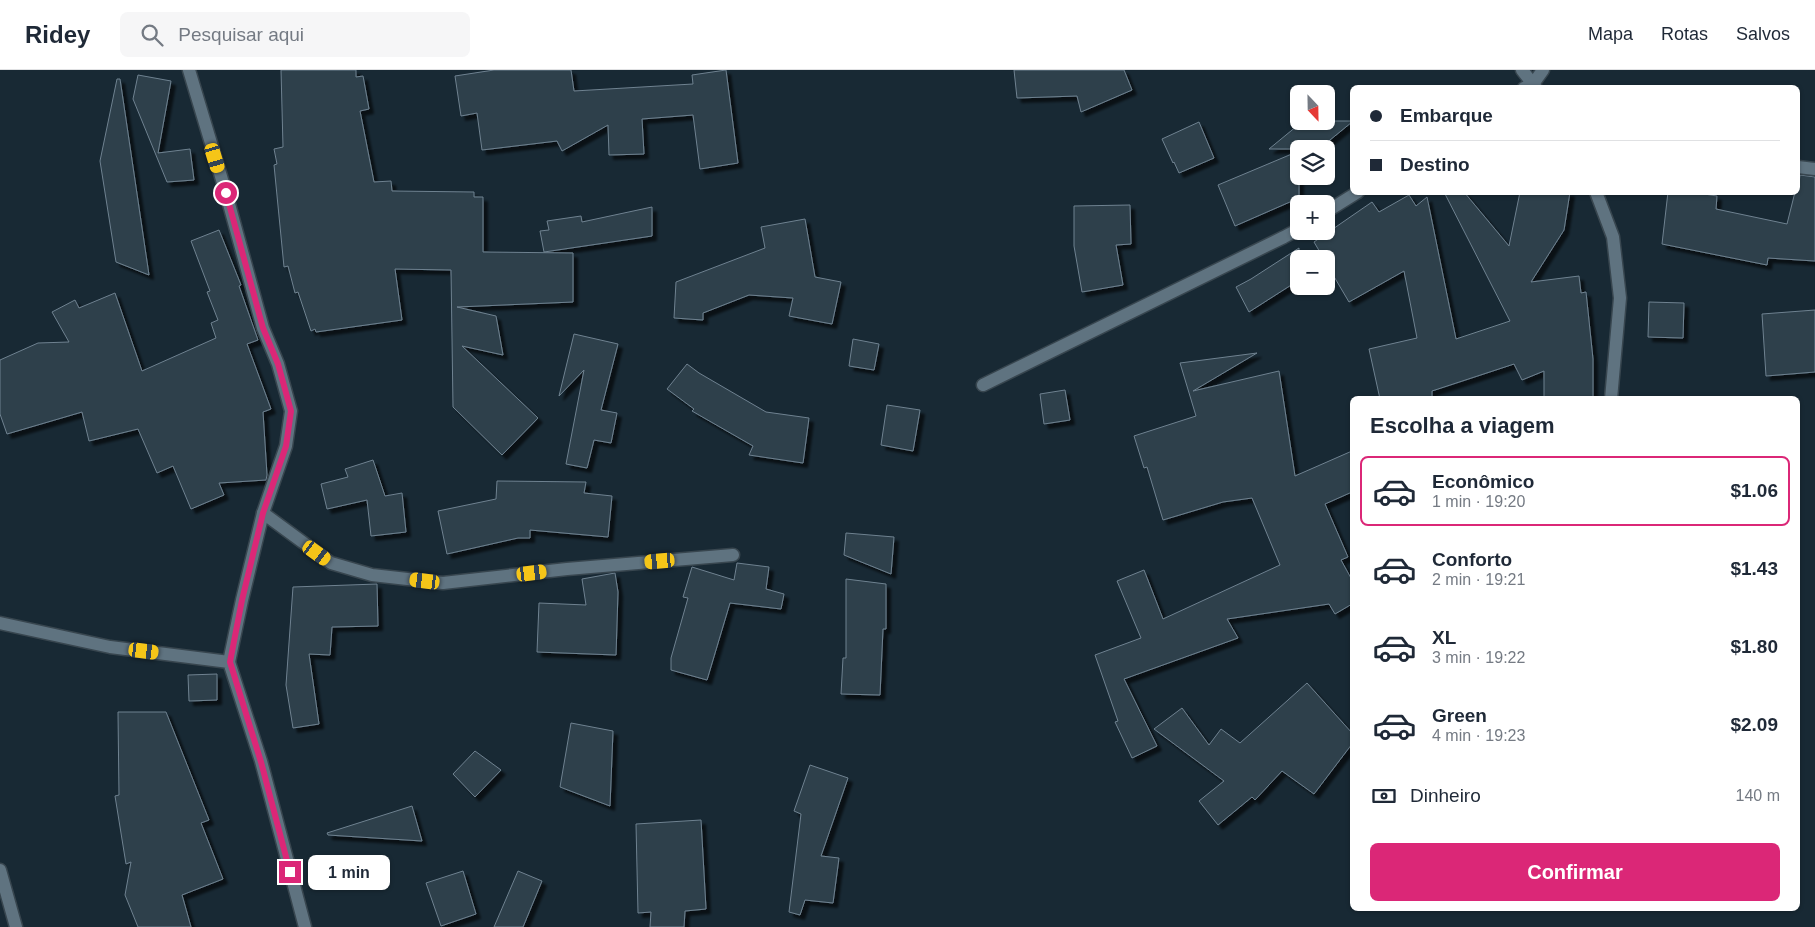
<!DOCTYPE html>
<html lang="pt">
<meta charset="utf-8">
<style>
body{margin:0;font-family:Helvetica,sans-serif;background:#f6f6f7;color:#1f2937;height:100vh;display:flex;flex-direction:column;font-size:19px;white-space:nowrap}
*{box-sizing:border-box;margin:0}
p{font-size:16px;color:#747a83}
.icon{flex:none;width:28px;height:28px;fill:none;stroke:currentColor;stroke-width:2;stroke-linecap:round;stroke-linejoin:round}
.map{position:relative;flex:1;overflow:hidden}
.panel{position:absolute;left:1350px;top:326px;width:450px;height:515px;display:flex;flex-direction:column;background:#fff;border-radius:8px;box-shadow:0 1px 4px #0004}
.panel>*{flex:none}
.hud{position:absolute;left:1350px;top:15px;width:450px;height:110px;border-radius:8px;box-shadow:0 1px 4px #0004;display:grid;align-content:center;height:110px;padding:0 20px;background:#fff}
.needle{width:32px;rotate:158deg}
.buttons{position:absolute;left:1290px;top:15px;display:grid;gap:10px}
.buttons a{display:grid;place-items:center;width:45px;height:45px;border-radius:8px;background:#fff;box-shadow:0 1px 4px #0004;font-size:25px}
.end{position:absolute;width:22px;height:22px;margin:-11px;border:6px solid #db2777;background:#fff;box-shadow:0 0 0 2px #fff}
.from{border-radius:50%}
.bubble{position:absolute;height:35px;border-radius:8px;background:#fff;box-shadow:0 1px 4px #0004;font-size:16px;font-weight:800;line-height:35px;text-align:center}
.car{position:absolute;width:15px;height:30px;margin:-15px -8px;border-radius:6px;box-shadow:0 0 4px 1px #0007;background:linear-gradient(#f5c518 24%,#345 0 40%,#f5c518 0 76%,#345 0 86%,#f5c518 0)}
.hud b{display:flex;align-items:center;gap:18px;height:48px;font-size:19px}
.hud b+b{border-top:1px solid #e0e1e3}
.hud i{width:12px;height:12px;background:#1f2937}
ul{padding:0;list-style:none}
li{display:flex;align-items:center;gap:15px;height:70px;margin:0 10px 8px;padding:0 10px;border:2px solid transparent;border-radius:8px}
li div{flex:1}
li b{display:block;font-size:19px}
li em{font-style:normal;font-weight:800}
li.current{border-color:#db2777}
li>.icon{width:45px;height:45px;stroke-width:1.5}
h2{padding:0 20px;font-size:22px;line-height:60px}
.pay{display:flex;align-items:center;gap:12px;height:55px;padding:0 20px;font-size:19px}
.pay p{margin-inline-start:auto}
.cta{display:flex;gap:10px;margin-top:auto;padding:10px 20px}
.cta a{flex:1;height:58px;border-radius:8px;background:#db2777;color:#fff;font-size:20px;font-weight:800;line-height:58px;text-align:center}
header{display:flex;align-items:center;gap:30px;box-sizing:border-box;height:70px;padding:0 25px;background:#fff;border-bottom:1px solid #e0e1e3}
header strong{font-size:24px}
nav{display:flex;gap:28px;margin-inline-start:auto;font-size:18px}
.search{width:350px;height:45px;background:#f6f6f7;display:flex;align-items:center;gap:12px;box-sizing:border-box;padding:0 18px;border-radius:8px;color:#747a83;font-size:19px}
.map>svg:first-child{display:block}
.building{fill:#2d3f4b;stroke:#6f8290;filter:url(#shadow)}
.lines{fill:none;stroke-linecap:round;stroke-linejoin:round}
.minor-casing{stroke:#38464f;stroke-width:15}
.minor{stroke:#5f7380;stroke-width:12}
.route{stroke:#db2777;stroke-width:6}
</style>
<header>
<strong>Ridey</strong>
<div class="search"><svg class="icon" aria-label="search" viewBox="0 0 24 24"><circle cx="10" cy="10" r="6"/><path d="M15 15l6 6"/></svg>Pesquisar aqui</div>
<nav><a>Mapa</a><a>Rotas</a><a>Salvos</a></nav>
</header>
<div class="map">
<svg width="1815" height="857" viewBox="0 0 1815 857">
<defs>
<filter id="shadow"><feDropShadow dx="4.5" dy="4.5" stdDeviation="1" flood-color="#0009"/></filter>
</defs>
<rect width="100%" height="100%" fill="#182934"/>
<!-- building -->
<g class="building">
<polygon points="281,0 356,0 356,7 363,6 369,39 360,41 374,112 391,111 392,121 474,122 474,127 483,127 483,182 573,183 573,232 457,237 496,246 503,285 462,276 538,348 502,385 453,337 451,200 395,199 402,250 316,262 315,259 311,261 298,222 295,223 288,196 284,197 274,95 277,94 274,79 283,77"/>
<polygon points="494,0 571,0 574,21 693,14 692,5 726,0 738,93 700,99 693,45 642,49 644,84 609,85 608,55 562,81 557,71 482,80 477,43 461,46 455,6"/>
<polygon points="1014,0 1124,0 1132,20 1081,42 1077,26 1017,28"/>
<polygon points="138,5 171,11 158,83 190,79 194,110 167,112 133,29"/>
<polygon points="117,9 120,9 149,205 116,192 100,91"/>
<polygon points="1303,51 1352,51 1352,52 1319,79 1269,79"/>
<polygon points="1199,52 1214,88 1179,103 1174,92 1173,93 1162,69"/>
<polygon points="1299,81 1299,128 1235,156 1218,115"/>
<polygon points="1800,105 1815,107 1815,191 1768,188 1767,195 1662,174 1668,122 1691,122 1717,126 1716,139 1787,154 1795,122 1798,122"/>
<polygon points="1444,122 1464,122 1509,176 1520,122 1570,122 1564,160 1531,212 1579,206 1581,223 1586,222 1593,289 1593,329 1544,329 1544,301 1522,310 1514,294 1432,321 1432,329 1380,329 1369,279 1417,268 1404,201 1349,232 1326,193 1326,189 1324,189 1314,172 1372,132 1379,142 1409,125 1416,136 1427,127 1456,269 1510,251"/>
<polygon points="1130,135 1131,174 1116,175 1123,215 1082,222 1074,176 1074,136"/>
<polygon points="652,137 652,166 544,182 540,161 549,160 547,151 581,146 582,152"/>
<polygon points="805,149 815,207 841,212 832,254 789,246 793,228 749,225 703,243 703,250 674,248 676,212 765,178 761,157"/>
<polygon points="219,160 241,215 239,216 258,270 247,274 271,339 263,342 267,405 266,410 219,413 224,425 191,439 173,396 157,403 138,359 89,371 82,342 7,364 0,344 0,290 38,273 69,272 52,242 75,230 79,238 115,223 142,301 216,268 211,253 218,250 207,222 210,221 191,171"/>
<polygon points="1299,178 1299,210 1249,242 1236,217 1251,209"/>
<polygon points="1649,232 1684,233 1683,268 1648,267"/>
<polygon points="1815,240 1815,302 1766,306 1762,244"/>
<polygon points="574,264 618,274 601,340 617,343 611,373 594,370 587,398 566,394 584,300 559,326"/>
<polygon points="853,269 879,274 874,300 849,296"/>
<polygon points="1257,283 1193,321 1279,301 1295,406 1352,381 1352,422 1325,434 1348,487 1341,490 1352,510 1352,534 1335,544 1329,534 1227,549 1238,568 1124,609 1157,676 1132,688 1115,652 1118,651 1095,585 1141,568 1117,511 1144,500 1163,549 1280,495 1252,428 1223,432 1163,450 1147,397 1144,398 1134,366 1196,346 1180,293"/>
<polygon points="687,294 699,303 766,342 809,348 803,393 749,385 753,376 692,341 694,339 667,319"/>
<polygon points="1065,320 1070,350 1044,354 1040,324"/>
<polygon points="887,335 920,340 913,381 881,375"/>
<polygon points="373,390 385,426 402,423 406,462 371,466 367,430 327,439 321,414 348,407 345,399"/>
<polygon points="497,411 586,412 584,423 612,426 608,467 530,460 530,468 518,468 447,484 438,441 496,429"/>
<polygon points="846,463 894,467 891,504 844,485"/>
<polygon points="737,493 769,497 766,519 784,524 781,539 730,533 707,610 671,600 671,588 688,528 683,527 692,497 734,510"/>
<polygon points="615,503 618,522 616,585 537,582 539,533 586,535 582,509"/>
<polygon points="846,509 886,514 886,559 883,559 880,625 841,624 843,588 846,588"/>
<polygon points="377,514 378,556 332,557 330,585 309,584 319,654 293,658 286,615 293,517"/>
<polygon points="217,604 217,630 189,631 188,605"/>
<polygon points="1307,613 1352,663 1352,674 1314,724 1282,701 1255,730 1252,727 1218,755 1199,731 1224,711 1154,659 1182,638 1209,675 1221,659 1240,673"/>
<polygon points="118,642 166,642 209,750 201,753 223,809 182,825 191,857 138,857 125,825 131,792 126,794 115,726 119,725"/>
<polygon points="571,653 613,661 610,736 560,717"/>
<polygon points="475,681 501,700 475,727 453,704"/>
<polygon points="810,695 848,708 821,786 839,788 833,833 805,830 800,845 789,842 801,744 794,741"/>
<polygon points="412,736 422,771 328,765 327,763"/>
<polygon points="701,750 706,839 685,841 684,857 650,857 651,842 638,843 636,754"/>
<polygon points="463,801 476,844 441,856 426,813"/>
<polygon points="518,801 542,811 523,857 494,857"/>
</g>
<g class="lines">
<defs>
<g id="minor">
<polyline points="189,0 226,123 263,258 278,294 291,341 286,376 263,443 242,530 229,592"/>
<polyline points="1522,0 1536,18"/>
<polyline points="1524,18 1533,14 1543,0"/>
<polyline points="1798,97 1815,99"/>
<polyline points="1596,122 1613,167 1620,228 1611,329"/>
<polyline points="1326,142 1358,122"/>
<polyline points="983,315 1284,167 1299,159"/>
<polyline points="263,443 331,493 372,505 443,513 567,499 733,485"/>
<polyline points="0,553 110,577 229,592 261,691 305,857"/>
<polyline points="0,800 16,857"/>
</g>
</defs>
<!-- minor casing -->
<use href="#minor" class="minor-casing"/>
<!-- minor -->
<use href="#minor" class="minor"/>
</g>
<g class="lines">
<!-- route -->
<polyline class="route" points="226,123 263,258 278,294 291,341 286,376 263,443 242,530 230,592 261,692 290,802"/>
</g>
</svg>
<div class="buttons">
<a><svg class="needle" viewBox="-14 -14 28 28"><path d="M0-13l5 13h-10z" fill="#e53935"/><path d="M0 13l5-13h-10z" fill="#747a83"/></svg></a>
<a><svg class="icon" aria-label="layers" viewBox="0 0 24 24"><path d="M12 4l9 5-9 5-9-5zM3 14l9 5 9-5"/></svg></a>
<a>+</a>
<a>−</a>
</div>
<i class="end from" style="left:226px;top:123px"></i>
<i class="end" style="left:290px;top:802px"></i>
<div class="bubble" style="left:308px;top:785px;width:82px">1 min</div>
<i class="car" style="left:215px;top:88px;rotate:163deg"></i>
<i class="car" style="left:317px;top:483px;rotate:126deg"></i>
<i class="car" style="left:660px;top:491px;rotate:265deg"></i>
<i class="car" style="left:532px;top:503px;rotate:83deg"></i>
<i class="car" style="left:425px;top:511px;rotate:277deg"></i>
<i class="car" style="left:144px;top:581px;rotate:97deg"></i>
<div class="hud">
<b><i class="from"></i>Embarque</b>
<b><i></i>Destino</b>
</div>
<section class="panel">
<h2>Escolha a viagem</h2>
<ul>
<li class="current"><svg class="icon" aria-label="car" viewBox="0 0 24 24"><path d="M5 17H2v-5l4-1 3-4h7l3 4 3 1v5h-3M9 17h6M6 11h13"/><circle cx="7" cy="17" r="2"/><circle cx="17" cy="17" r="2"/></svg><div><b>Econômico</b><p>1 min · 19:20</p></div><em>$1.06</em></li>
<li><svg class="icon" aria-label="car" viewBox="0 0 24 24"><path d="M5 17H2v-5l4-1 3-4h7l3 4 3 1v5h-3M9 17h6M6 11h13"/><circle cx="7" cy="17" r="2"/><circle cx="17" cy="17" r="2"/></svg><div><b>Conforto</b><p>2 min · 19:21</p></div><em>$1.43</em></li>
<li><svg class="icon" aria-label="car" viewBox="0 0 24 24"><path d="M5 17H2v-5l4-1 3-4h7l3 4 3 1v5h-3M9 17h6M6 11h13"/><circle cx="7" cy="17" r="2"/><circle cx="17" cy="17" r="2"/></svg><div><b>XL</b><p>3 min · 19:22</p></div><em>$1.80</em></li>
<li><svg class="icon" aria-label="car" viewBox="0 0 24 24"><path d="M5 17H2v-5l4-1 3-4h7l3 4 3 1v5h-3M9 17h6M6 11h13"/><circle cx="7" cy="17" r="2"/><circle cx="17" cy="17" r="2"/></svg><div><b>Green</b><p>4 min · 19:23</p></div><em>$2.09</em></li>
</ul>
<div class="pay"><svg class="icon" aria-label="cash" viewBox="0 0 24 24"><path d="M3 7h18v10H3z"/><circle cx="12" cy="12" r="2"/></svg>Dinheiro<p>140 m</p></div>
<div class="cta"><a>Confirmar</a></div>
</section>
</div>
